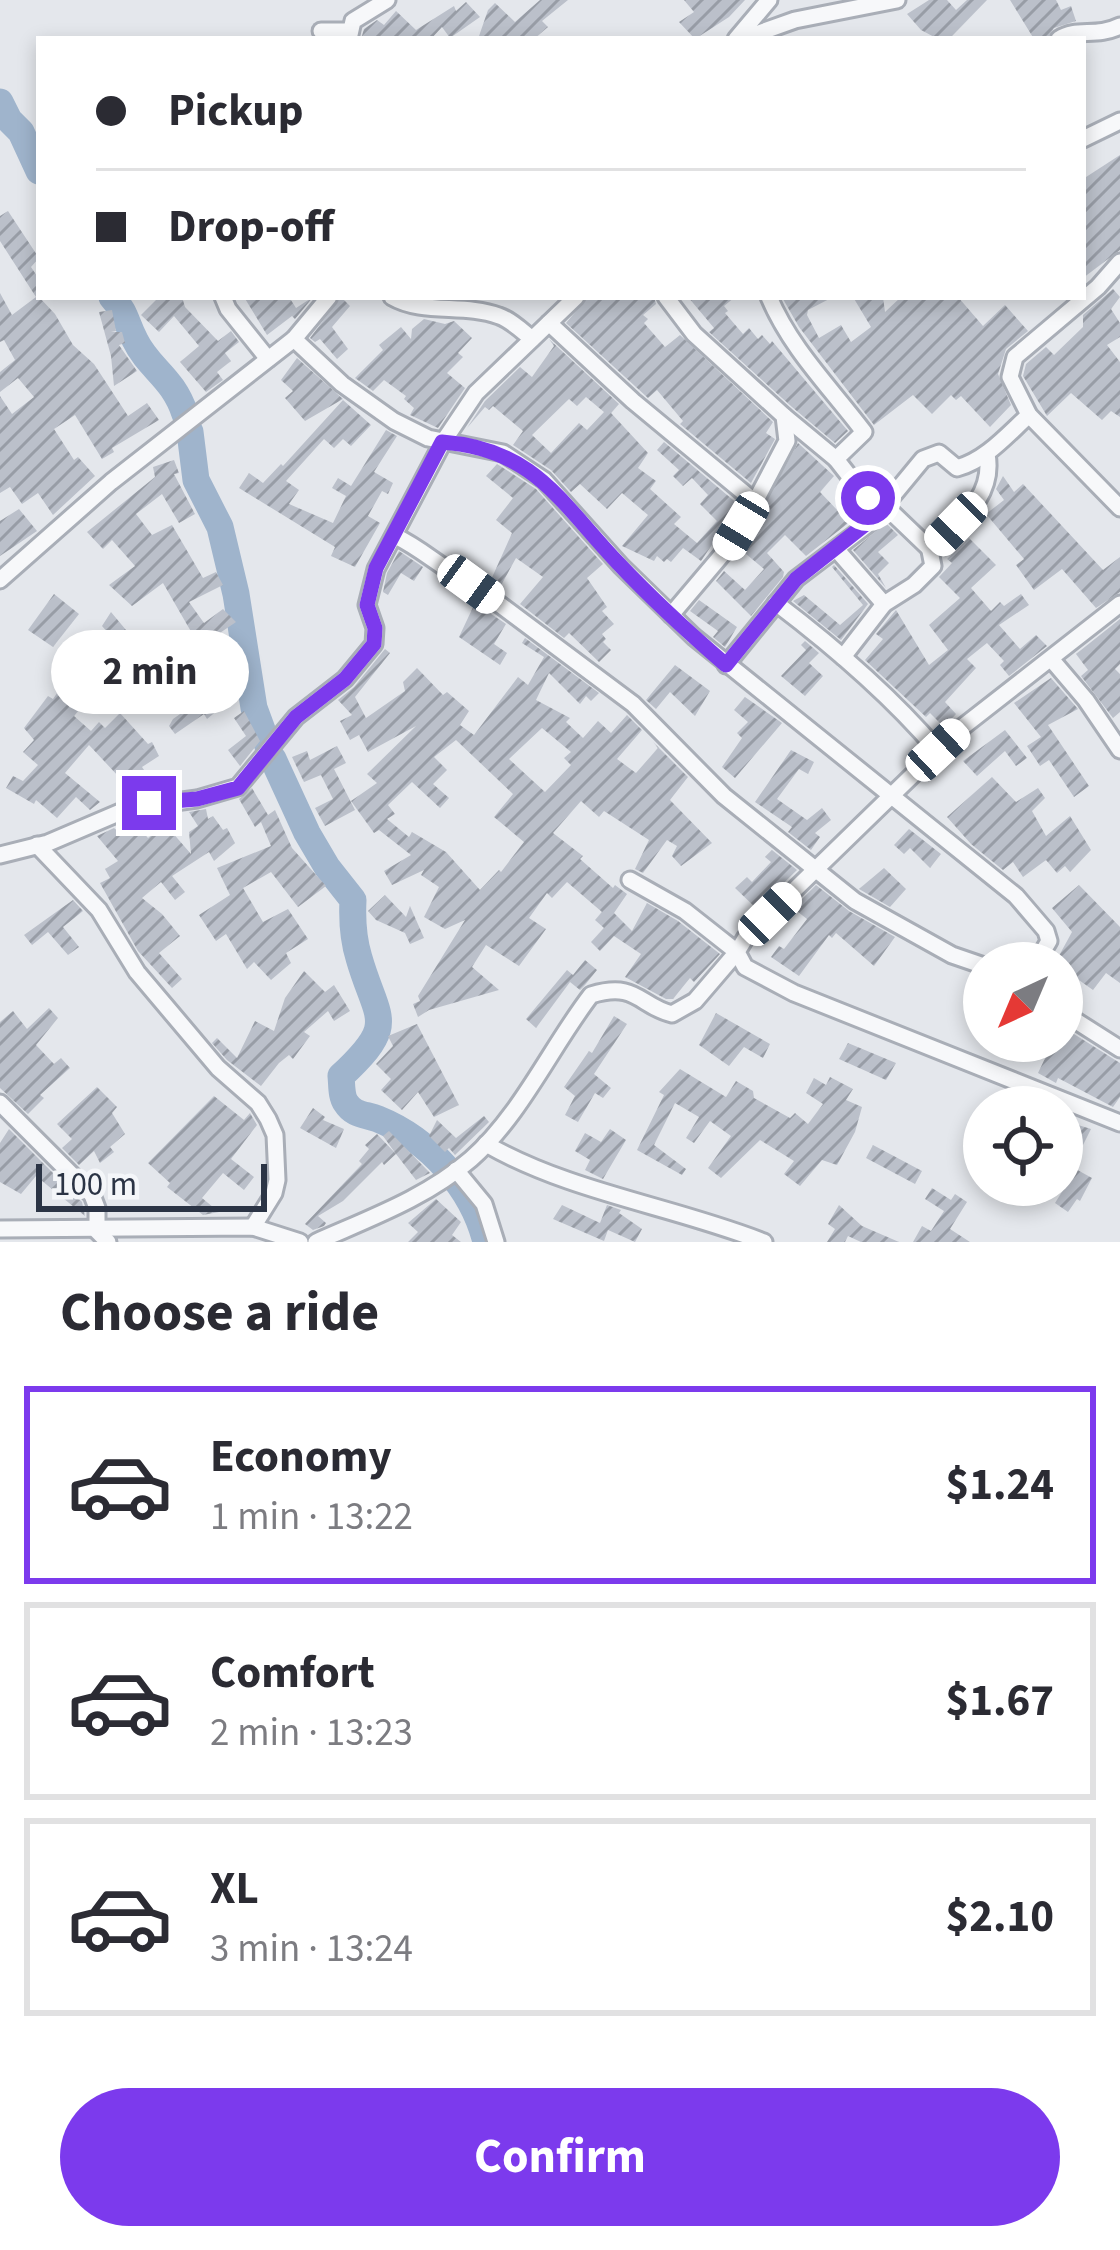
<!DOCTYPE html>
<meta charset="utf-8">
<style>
body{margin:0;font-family:"Source Sans 3",sans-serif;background:#f7f7f7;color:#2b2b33;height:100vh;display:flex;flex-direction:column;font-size:45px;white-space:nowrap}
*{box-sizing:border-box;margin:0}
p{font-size:39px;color:#7c7c81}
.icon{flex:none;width:66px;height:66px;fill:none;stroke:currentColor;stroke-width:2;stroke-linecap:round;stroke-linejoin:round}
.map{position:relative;height:1242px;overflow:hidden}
.drawer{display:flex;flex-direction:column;background:#fff;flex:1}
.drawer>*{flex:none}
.banner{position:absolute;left:36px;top:36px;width:1050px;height:264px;border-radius:0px;box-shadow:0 6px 18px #0003;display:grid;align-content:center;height:264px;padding:0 60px;background:#fff}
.needle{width:78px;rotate:224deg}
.fabs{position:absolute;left:963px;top:942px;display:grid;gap:24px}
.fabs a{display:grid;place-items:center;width:120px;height:120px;border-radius:50%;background:#fff;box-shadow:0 6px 18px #0003;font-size:60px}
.scale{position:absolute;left:36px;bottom:30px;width:231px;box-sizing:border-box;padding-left:12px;border:6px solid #2b3445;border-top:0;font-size:33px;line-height:42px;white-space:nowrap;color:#2b3445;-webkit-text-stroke:9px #f4f6f9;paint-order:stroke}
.end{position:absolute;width:54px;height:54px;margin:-27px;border:15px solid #7c3aed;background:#fff;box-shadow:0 0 0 6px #fff}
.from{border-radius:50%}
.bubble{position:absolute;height:84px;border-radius:42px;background:#fff;box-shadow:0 6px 18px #0003;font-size:39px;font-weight:700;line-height:84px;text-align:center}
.car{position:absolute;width:36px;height:72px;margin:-36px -18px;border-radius:15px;box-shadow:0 0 9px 3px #0007;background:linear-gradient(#fff 24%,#345 0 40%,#fff 0 76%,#345 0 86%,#fff 0)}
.banner b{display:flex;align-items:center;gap:42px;height:114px;font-size:45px}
.banner b+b{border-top:3px solid #e1e1e2}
.banner i{width:30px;height:30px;background:#2b2b33}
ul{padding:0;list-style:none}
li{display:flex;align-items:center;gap:36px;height:198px;margin:0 24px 18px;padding:0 36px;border:6px solid #e1e1e2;border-radius:0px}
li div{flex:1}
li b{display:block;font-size:45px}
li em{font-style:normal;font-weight:700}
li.selected{border-color:#7c3aed}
li>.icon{width:108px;height:108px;stroke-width:1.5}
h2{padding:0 60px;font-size:54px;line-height:144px}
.action{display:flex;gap:24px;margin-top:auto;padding:24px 60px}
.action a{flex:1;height:138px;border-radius:72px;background:#7c3aed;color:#fff;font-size:48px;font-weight:700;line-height:138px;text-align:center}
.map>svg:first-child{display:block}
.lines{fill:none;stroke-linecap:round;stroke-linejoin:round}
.river{stroke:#9fb4cc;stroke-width:27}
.building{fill:url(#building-hatch);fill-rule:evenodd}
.street-casing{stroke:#a9aeb7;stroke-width:21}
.street{stroke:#f7f8fa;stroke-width:15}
.route{stroke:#7c3aed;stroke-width:15}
</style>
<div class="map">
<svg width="1120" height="1242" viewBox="0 0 1120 1242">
<defs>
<pattern id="building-hatch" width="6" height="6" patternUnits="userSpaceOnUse" patternTransform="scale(3)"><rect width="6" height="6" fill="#bbc0ca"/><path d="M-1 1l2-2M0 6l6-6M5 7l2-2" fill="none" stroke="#989da6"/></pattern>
</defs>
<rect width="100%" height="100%" fill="#e4e7ec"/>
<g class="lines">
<!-- river -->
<g class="river">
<polyline points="0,102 9,120 21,132 39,171"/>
<path d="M112,297C127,314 125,321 135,340C149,369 173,377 185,414"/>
<polyline points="190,432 196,480 220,527 236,594 254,708 268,746"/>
<path d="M273,759L307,833L327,867L353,900C352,920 353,939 359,958C377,1021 399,1022 341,1076C342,1085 341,1096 346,1103C354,1116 366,1114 378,1119C430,1140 473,1189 486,1242"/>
</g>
</g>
<!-- building -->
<g class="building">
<polygon points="540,0 568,0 542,21 548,27 534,39 478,39 488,10 495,3 515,22"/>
<polygon points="684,0 745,0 729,17 695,39 679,22 694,12"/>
<polygon points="929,0 947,0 956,10 967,0 987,0 949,39 938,39 921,30 907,14"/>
<polygon points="1010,0 1056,0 1061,10 1071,6 1076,21 1054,28 1047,39 1034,39"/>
<polygon points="466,2 480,17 450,38 442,27 431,39 361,39 364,29 377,20 384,25 396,11 416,30 454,6 456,11"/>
<polygon points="1120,155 1120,250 1083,278 1083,179"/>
<polygon points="8,211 39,258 31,267 39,279 39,297 55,314 73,345 94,364 128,416 147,403 159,420 112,448 114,452 102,459 75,415 54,429 74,460 78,457 95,476 53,515 38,493 22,504 10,487 0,493 0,396 12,414 34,397 18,378 0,392 0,372 15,360 4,340 0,342 0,293 12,315 36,297 0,241 0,216"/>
<polygon points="1113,289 1120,297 1111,309 1120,323 1120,337 1107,345 1120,362 1120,417 1111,411 1102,420 1071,393 1047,416 1023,376 1026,364 1046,347 1054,355 1083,327 1083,315"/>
<polygon points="159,297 182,297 185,307 218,341 231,331 239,342 225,353 231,361 217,372 223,380 206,392 180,362 199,346 174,316 159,332 141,315"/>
<polygon points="244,297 289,297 296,308 313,297 295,319 292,316 267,335"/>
<polygon points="341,297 350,306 332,327 348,349 337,359 320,339 315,342 310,338"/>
<polygon points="588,297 654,297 656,304 643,315 648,319 644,323 665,347 680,335 773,422 766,433 775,439 751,483 680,424 683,421 657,390 648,398 566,323"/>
<polygon points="688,297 735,297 724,306 728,311 725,313 743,334 749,328 758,339 762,335 770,344 772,341 848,431 835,443 792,407 709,332 714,328"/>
<polygon points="789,297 833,297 808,310 807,315 819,338 841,325 851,342 871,327 853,297 883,297 885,312 901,297 958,297 983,326 1005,305 1028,331 1006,349 998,374 1011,405 990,427 961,396 956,400 951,395 932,414 913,395 874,425 799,327 783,299"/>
<polygon points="112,310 116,331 111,332 122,332 125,343 119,345 137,371 114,386 111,356 99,312"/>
<polygon points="424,319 445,324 454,321 472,338 458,353 463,357 447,373 465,388 438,428 410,415 414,408 404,399 406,396 384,380 373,391 355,378 383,350 379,345 401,327 411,339 412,329"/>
<path d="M549,339L619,404L611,413L648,453L638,468L656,481L650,489L681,517L674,524L697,543L717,521L700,504L708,495L692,478L683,486L673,476L679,470L657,450L664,442L739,505L701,561L683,548L671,562L667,559L664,562L657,556L654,561L622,546L648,515L622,493L607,509L580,484L571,492L551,470L513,445L523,431L493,406L489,410L485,407L467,428L485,401L520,367L532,377L554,346ZM586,397L604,412L587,430L579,423L551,453L532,435L569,399L577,406Z"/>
<polygon points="297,358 343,399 305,421 285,398 293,391 281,380"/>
<polygon points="343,400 371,425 351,446 343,439 334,448 324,439 286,481 299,490 289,504 333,523 346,496 332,488 338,478 351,486 386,430 397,436 374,472 393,483 388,494 382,491 368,516 380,523 355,567 331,556 335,547 239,488 249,473 263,483 281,464 283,466"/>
<polygon points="798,443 834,476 820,492 839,512 854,499 865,510 806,556 785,535 767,553 784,572 783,577 751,616 716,581 724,571 745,590 764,569 740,549"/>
<polygon points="174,460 179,473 174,474 195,514 179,523 162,494 136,514 152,535 172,525 203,578 216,572 223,585 189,602 204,623 223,609 236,622 214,637 230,661 199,680 168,651 193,635 163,583 132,606 109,585 135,566 112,540 103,549 87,532 155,477 153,467"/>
<polygon points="497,464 536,489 603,564 587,578 607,607 602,611 614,624 602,634 606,639 603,642 611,650 599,662 569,633 564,638 520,604 543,577 516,558 499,589 490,582 512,533 496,520 513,498 486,476"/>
<polygon points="1003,476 1014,492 1023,484 1103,570 1120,557 1120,592 1096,608 1062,569 1034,590 1016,565 1024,559 986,514 1004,500 996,489"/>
<polygon points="19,509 37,531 0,556 0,521"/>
<polygon points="886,523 898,535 878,552 889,563 878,574 886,588 853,550"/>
<polygon points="969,538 996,565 971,588 991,611 1000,602 1004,606 1021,594 1029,605 999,625 1020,649 1036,635 1047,646 1009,676 1000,665 1004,661 987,643 967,659 976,668 945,702 956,714 944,727 930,713 926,717 865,660 883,639 876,634 896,610 929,665 948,650 929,625 960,598 939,577 952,563 947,559"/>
<polygon points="399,551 423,567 414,581 401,573 388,595 383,592 387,573"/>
<polygon points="834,565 868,604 841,640 793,601 804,595 840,625 863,605 832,567"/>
<polygon points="54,594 79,614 53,647 28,630"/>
<polygon points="699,600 737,627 725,647 713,637 718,631 690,611"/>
<polygon points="475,603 506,624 494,644 507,653 500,665 459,637"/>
<polygon points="111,612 136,642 128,649 149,670 125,693 108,675 74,716 91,731 99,722 105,728 120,713 148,744 152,742 159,756 142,767 159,792 146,794 144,788 135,794 89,745 65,773 100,802 90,810 76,797 57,818 36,800 34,804 6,788 13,776 23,781 38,765 23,752 34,740 24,728 48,696 53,699 64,683 76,691 92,673 76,663 85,651 102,659 116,642 102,626"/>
<polygon points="1120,619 1120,664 1115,669 1120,674 1120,712 1113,718 1081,676 1088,670 1076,654"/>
<path d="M525,638L599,693L591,701L586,696L580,704L549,673L536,700L570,718L566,722L583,738L598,721L611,733L627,715L642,730L617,759L636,773L658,748L653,742L688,777L670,800L712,843L681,866L672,856L677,846L667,840L643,873L635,869L649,840L604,811L599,817L581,801L553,833L583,856L580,859L613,888L615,885L627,894L614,913L632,931L647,903L678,921L720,954L694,982L690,978L673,999H666L625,977L641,954L614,936L600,951L591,942L604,928L595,920L602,912L567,882L552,898L547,893L529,918L546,929L519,966L486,945L472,967L499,990L429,1010L418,1017L413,1004L420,1001L418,996L465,920L445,929L424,917L439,887L421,875L424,870L392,885L384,871L411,855L379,830L374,833L351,801L377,783L367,774L416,726L368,752L359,735L350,740L340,721L352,715L338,700L354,687L385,649L390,653L355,697L366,718L405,691L403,682L417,668L443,695L447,692L469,711L460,725L474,735L518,677L528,685L544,657L522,643ZM542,728L571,752L564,758L571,765L545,792L509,759ZM456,740L513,794L494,817L524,842L501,872L499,870L480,890L446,852L412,832L409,837L387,819L395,814L388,805L412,782L440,808L449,798L433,784L447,770L434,757Z"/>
<polygon points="805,641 819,653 809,663 823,676 805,696 781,676 806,650 801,645"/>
<polygon points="675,665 710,691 695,716 670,692 656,709 646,700"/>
<polygon points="1051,678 1078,709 1048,725 1089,786 1074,797 1049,760 1040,766 1027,746 1041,737 1014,703"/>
<polygon points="213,691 224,705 207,719 204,714 175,734 169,726 173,719"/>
<polygon points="745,697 782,723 735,778 722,767 742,738 737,733 748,722 734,710"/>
<polygon points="244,711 260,741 240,766 228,750 246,736 234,718"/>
<polygon points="1005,730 1027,758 1016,766 1005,751 977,776 963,761"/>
<polygon points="337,746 346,763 334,769 355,810 325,826 315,808 333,799 321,775 304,782 292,757 307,751 310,760"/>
<polygon points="791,750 814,762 808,774 799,769 777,799 807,820 822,808 831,820 815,833 820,837 811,850 788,832 792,827 755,802"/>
<polygon points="992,777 1016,802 1038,788 1045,798 1032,811 1046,836 1070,816 1091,850 1070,872 1065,866 1057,873 1046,860 1023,877 1013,862 1003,870 971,844 947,817"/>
<polygon points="252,788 268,815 275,810 292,848 326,886 298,907 271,872 243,888 263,922 288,909 308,939 286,953 291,963 271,980 254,962 247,969 226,934 216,941 199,915 230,895 217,868 271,846 261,822 255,827 239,799"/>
<polygon points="206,809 208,819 213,816 223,830 227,828 235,843 214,861 209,852 172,876 185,892 175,900 161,882 142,898 162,914 180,936 159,953 182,979 172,988 138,951 100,883 110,878 105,869 118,861 97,836 114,828 120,833 134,822 148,838 165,824 191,854 189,832 198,826 189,812"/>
<polygon points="909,829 941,854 930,868 910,848 904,854 894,845"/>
<polygon points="772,850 797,870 757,909 735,888 747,877 752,882 771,862 765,857"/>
<polygon points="884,868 906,889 890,907 859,889"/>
<polygon points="816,885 849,911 895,937 874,966 836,933 832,938 829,935 799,976 771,957 779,946 784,949 807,919 793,908"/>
<polygon points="1079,885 1120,927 1120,983 1106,973 1093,990 1076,978 1071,986 1062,980 1062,963 1055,963 1072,932 1052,908"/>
<polygon points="385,895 406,917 410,906 424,938 410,944 405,933 376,920 368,911"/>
<polygon points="73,900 83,911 63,927 79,947 68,955 48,932 32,945 24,935"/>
<polygon points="585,960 597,970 585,985 580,990 570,982 536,1028 526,1019 567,970 573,975"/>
<polygon points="304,971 325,992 334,985 350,1011 334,1021 328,1011 304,1032 310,1036 293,1059 289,1055 279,1063 261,1086 227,1060 212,1043 217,1038 237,1058 255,1021 274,1031 285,998"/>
<polygon points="49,1008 58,1018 36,1045 54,1064 61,1058 70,1068 40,1095 44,1098 28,1114 0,1088 0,1022 13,1011 27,1029"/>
<polygon points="716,1013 770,1044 763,1058 744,1047 729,1066 699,1045"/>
<polygon points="614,1016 627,1024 594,1074 611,1088 603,1098 595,1093 578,1122 565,1115 575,1096 564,1087 589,1051 592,1053"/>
<polygon points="417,1024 459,1105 434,1117 418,1092 402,1110 381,1090 391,1079 376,1064 393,1046 388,1036"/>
<polygon points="1066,1029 1120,1063 1120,1097 1113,1107 1058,1078 1056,1083 1038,1073 1049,1050 1062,1041"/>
<polygon points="848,1043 896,1063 886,1080 839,1059"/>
<polygon points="680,1069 726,1097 736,1081 753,1091 754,1098 790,1118 795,1113 808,1124 823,1104 806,1093 814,1078 826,1085 830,1077 853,1089 846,1100 862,1107 855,1132 837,1165 822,1160 800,1186 784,1174 794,1161 760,1140 721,1178 708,1168 731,1136 710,1121 694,1143 686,1138 699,1117 675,1103 654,1145 686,1169 682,1175 637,1150 664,1095 659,1092"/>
<polygon points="97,1087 117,1107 112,1113 125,1134 110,1147 114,1152 100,1163 94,1151 79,1165 62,1148 72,1139 57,1124"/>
<polygon points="214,1096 244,1120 250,1113 257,1125 231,1159 254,1177 244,1190 223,1173 202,1198 219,1212 203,1215 167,1187 170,1183 148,1163"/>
<polygon points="313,1108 325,1117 323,1120 344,1129 336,1148 300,1128"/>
<polygon points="484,1116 489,1122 455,1155 449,1148 445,1152 429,1136 437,1120 456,1138"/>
<polygon points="1062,1120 1091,1129 1072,1167 1092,1178 1080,1201 1077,1199 1068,1212 1055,1203 1065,1187 1062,1189"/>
<polygon points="9,1129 82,1202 85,1216 36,1176 21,1194 0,1182 0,1143"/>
<polygon points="610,1129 626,1140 603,1179 585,1170 590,1160 575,1151 585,1133 601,1142"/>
<polygon points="389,1131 430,1173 416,1180 396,1154 384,1165 382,1162 343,1201 318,1216 326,1223 324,1226 313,1230 305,1224 362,1164 359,1161 369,1149 365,1145 377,1134 396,1154 383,1136"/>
<polygon points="873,1145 922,1171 915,1184 866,1158"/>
<polygon points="932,1188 951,1200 955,1194 967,1202 950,1229 970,1242 913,1242 922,1226 931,1231 944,1211 925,1199"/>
<polygon points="436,1199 461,1222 452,1235 461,1242 408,1242 418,1232 408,1223"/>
<polygon points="562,1205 600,1223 607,1205 621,1210 619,1213 642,1229 635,1242 608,1230 604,1241 553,1219"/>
<polygon points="839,1205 862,1226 899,1242 861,1242 848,1236 845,1242 827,1242 835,1229 828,1224"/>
</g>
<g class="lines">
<defs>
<g id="street">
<polyline points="321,31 348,31"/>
<polyline points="349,39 353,21 387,0"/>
<polyline points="736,39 769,0"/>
<polyline points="742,39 795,20 897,0"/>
<path d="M1059,39C1077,27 1096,38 1120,26"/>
<polyline points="1083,139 1120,121"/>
<polyline points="1120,262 1098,287 1015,357 1010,377 1029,415 1120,508"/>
<polyline points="223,297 228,309 268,359"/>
<path d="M392,297C423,315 464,303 499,316C511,320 522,331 532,339"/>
<polyline points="666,297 694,334 784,416 787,441 755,502 726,550 671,615"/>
<path d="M769,297C791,349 830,387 864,432L836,459"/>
<polyline points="549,323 633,401 755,502"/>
<polyline points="294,339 342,384 394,421 428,438 503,453 544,480 621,566 694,637 1016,896 1046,931 1049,941 1036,963"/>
<polyline points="784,416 836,459 857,486 881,508"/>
<polyline points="884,505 931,550"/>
<path d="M395,536C423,549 443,570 471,583L633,704L724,796L855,901L952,955L984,966"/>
<polyline points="837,550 884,604"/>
<polyline points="0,580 111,482 294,339 329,297"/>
<path d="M776,603C834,647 890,695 937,750"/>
<polyline points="1120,604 960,729 746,937 737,952 745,967 794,993 1120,1123"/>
<path d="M843,657L884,604L914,585L933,566L930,551C958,522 995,498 987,454"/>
<polyline points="1052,660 1086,700 1120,750"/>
<path d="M726,665L796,579L871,522L923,459L939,453L957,468C986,460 1007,435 1029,415"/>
<polyline points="37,845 99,910 137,972 218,1068 258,1103 268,1119 275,1135 277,1180 274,1193 253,1227"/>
<polyline points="0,855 48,843 130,808 197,799 238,787 296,717 345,679 374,644 375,628 367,605 376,569 443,442 476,393 576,297"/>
<polyline points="1062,1012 1120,1049"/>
<polyline points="0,1103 92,1195 97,1208 97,1231 108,1242"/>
<path d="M486,1144C572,1193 673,1206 764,1242"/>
<polyline points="456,1170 484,1204 496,1242"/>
<polyline points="0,1229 253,1227 300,1242"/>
<path d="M316,1242C370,1218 426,1198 471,1159C521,1115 551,1047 591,995C637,981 639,1006 672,1014L695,1001L737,952L685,911L630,880"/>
</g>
</defs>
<!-- street casing -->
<use href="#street" class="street-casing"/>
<!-- street -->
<use href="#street" class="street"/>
</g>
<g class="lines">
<!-- route -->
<path class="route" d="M149,803L197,799L238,788L296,717L345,679L374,644L375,628L367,605L376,568L442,442C535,449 560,502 618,563C652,599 689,633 726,665L796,579L877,515L881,508L868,498"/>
</g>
</svg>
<div class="fabs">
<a><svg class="needle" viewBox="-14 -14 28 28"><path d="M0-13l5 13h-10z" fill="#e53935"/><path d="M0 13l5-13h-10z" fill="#7c7c81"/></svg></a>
<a><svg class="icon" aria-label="locate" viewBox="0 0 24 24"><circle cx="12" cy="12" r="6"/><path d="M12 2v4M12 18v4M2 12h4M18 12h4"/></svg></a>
</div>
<div class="scale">100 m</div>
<i class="end from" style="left:868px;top:498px"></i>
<i class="end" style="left:149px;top:803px"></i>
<div class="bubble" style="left:51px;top:630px;width:198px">2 min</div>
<i class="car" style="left:956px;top:524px;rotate:224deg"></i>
<i class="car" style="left:741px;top:526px;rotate:211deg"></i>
<i class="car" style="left:471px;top:584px;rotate:126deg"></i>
<i class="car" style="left:938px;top:750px;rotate:47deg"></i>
<i class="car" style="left:770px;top:914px;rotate:45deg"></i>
<div class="banner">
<b><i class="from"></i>Pickup</b>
<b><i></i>Drop-off</b>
</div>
</div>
<section class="drawer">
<h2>Choose a ride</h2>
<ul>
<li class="selected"><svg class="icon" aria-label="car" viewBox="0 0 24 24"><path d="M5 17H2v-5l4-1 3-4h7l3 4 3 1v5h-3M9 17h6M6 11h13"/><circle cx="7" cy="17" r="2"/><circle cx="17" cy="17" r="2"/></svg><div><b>Economy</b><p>1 min · 13:22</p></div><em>$1.24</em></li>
<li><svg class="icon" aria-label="car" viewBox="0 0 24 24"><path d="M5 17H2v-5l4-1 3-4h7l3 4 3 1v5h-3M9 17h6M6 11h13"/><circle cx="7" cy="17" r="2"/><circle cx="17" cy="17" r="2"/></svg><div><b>Comfort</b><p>2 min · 13:23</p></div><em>$1.67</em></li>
<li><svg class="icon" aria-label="car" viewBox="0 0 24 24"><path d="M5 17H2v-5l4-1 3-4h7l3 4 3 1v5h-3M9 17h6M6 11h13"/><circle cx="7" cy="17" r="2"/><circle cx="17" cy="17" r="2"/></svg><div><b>XL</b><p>3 min · 13:24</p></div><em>$2.10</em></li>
</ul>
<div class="action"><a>Confirm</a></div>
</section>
